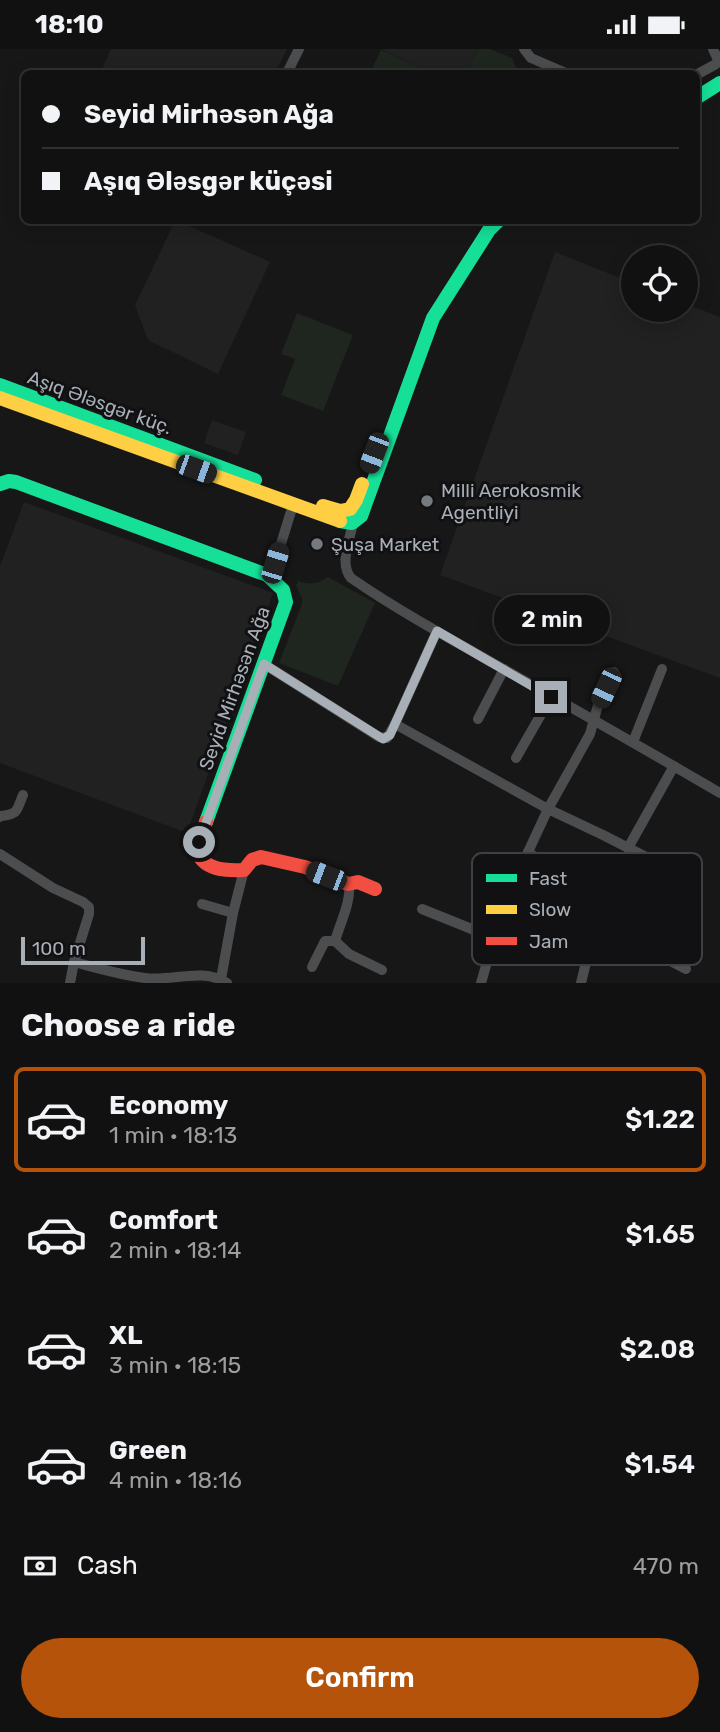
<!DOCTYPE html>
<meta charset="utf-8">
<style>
body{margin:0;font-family:Rubik,sans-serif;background:#1a1a1a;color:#f1f3f6;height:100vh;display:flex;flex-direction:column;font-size:26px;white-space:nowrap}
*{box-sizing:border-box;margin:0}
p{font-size:23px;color:#9c9d9f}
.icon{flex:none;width:38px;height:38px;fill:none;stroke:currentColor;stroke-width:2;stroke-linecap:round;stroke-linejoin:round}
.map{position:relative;height:934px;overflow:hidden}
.side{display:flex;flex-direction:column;background:#111;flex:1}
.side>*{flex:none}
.hud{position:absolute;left:21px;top:21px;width:679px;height:154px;border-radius:10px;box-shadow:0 4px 18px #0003,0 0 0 2px #303131;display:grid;align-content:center;height:154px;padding:0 21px;background:#111}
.buttons{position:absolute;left:621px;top:196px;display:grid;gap:14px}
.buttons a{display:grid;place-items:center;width:77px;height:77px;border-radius:50%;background:#111;box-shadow:0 4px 18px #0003,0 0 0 2px #303131;font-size:35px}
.scale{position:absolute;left:21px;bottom:18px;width:124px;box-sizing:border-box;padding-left:7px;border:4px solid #a8afb7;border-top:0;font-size:19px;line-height:24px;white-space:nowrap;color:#a8afb7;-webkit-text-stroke:5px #111113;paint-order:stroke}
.end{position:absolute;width:32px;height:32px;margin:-16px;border:9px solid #a8afb7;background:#111;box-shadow:0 0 0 4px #111}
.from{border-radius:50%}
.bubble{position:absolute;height:49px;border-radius:24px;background:#111;box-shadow:0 4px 18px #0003,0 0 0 2px #303131;font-size:23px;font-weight:600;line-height:49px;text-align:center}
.car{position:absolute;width:21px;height:42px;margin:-21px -10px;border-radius:9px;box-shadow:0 0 5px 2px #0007;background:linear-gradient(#222 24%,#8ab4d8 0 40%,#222 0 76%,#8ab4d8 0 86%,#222 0)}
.hud b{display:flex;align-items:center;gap:24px;height:66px;font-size:26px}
.hud b+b{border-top:2px solid #303131}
.hud i{width:18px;height:18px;background:#f1f3f6}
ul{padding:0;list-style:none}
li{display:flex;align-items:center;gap:21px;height:105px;margin:0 14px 10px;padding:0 7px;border:4px solid transparent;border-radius:10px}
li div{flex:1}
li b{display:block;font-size:26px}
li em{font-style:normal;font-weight:600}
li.selected{border-color:#b45309}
li>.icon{width:63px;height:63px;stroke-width:1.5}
h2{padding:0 21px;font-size:32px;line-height:84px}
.pay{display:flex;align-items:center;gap:18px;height:77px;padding:0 21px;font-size:26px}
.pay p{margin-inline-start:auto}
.action{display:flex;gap:14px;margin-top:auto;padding:14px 21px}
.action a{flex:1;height:80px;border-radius:42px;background:#b45309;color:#fff;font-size:28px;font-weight:600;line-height:80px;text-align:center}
.status{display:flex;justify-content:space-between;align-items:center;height:49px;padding:0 35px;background:#111;direction:ltr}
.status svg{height:19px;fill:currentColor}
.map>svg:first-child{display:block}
.built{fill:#212122}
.green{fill:#1f251f}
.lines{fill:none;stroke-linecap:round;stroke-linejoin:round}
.street{stroke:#4b4d4f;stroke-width:10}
.fast{stroke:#16e098;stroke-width:14}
.slow{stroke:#ffcf43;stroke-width:14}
.jam{stroke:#f24e42;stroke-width:14}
.route{stroke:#a8afb7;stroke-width:9}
.poi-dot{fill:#757a7f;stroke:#111113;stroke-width:2.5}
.labels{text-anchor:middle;stroke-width:6;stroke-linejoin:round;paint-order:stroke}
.street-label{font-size:19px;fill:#a8afb7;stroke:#111113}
.poi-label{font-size:19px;fill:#a8afb7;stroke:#111113;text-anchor:start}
.key{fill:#111113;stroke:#3e4044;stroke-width:2}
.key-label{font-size:19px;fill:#a8afb7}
</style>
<div class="status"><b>18:10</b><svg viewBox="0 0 49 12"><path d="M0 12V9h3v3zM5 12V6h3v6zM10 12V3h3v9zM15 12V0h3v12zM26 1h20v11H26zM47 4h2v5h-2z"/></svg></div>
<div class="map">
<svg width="720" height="934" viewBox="0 0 720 934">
<rect width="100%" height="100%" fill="#171717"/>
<!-- built -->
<g class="built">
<polygon points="111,0 287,0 275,24 100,24"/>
<polygon points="380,0 478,0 466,24 433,24"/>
<polygon points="175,172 178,172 270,213 218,325 148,291 135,256"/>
<polygon points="555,203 633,234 634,261 686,261 686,255 720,268 720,629 440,526"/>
<polygon points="212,371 246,383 238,406 204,394"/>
<polygon points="24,453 273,544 187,784 0,714 0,517"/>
</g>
<!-- green -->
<g class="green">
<polygon points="478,0 490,0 512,9 516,18 533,24 466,24"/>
<polygon points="381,1 433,24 370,24"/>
<polygon points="297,264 353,286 323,362 281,346 295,310 281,305"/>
<path d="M328,528L375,554L338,637L279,614L302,555V549L296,537L298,532C310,536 317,535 328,528Z"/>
</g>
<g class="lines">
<!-- street -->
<g class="street">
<polyline points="524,0 531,9 566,24"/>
<polyline points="287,24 299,0"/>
<polyline points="696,26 716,15 718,11 713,0"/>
<path d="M352,469L353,474C350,490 339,515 351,529C396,560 445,587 493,614C569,657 645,700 720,744"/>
<polyline points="267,526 275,514 293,456"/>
<polyline points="264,615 379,688 387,689 395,675 437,582"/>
<polyline points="478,670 504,620"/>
<polyline points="395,675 548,760 603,786 693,832"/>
<polyline points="633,693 662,620"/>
<polyline points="516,709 551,648"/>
<path d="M0,768L1,767C19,765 16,762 23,746"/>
<polyline points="628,799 674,717"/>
<polyline points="0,805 53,839 83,853 89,858 89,865 74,913 70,934"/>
<polyline points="202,855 233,864"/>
<polyline points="422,860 494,889"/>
<polyline points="596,873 686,920"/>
<polyline points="335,892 349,905 382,921"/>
<path d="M74,913C97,919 121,926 145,929C173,933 201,918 227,934"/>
<path d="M312,918L325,892H335C339,877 353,849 348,835"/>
<polyline points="221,930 233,864 244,821"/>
<polyline points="481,934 494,889 528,803"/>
<polyline points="581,934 596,873 576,863 556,831 538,810 528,803 548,760 590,685 598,656 614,623"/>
</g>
<!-- fast -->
<g class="fast">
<polyline points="696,49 720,34"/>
<polyline points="0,336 255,431"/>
<polyline points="0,435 9,432 16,433 267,526 283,541 286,553 206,773"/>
<polyline points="340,472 352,474 361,467 433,269 489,181 498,172"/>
</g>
<!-- slow -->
<g class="slow">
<polyline points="0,349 340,472"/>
<polyline points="323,457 340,462 350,460 356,451 362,435"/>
</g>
<!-- jam -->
<path class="jam" d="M206,773L196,800C203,821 224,822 244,821L252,811L261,808L305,818L348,835L358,833L375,840"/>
</g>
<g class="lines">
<!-- route -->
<polyline class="route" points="199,793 264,615 383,690 390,686 437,582 551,648"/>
</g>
<!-- markers -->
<g class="poi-dot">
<circle cx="427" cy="452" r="7"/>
<circle cx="317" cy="495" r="7"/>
</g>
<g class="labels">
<!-- street labels -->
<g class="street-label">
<text transform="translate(100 353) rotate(20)" y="7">Aşıq Ələsgər küç.</text>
<text transform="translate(234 639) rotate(-70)" y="7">Seyid Mirhəsən Ağa</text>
</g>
<!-- poi labels -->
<g class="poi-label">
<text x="441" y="448">Milli Aerokosmik<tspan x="441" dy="22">Agentliyi</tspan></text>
<text x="331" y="502">Şuşa Market</text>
</g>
</g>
<!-- legend -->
<rect x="472" y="804" width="230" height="112" rx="10" class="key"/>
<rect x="486" y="825" width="31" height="8" fill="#16e098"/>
<rect x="486" y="856" width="31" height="9" fill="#ffcf43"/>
<rect x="486" y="888" width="31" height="8" fill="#f24e42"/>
<g class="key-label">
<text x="529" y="836">Fast</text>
<text x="529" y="867">Slow</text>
<text x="529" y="899">Jam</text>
</g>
</svg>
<div class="buttons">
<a><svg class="icon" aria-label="locate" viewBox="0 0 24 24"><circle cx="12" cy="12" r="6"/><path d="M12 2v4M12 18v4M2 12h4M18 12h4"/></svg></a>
</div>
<div class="scale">100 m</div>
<i class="end from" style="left:199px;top:793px"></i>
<i class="end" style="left:551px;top:648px"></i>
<div class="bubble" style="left:494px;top:546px;width:116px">2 min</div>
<i class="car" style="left:374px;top:404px;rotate:201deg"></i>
<i class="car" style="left:196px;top:420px;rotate:110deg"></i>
<i class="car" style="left:275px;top:514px;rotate:17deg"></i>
<i class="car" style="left:606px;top:639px;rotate:205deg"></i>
<i class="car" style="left:326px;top:827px;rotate:291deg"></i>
<div class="hud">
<b><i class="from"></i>Seyid Mirhəsən Ağa</b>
<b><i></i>Aşıq Ələsgər küçəsi</b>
</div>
</div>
<section class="side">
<h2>Choose a ride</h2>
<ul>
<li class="selected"><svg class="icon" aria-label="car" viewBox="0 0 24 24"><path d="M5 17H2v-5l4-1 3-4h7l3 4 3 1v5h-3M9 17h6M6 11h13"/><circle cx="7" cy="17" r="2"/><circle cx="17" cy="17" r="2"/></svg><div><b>Economy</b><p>1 min · 18:13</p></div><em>$1.22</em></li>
<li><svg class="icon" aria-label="car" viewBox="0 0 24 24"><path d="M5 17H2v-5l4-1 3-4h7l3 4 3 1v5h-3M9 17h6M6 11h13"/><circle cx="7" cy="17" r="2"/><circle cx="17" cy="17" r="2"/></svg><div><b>Comfort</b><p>2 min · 18:14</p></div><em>$1.65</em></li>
<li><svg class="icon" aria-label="car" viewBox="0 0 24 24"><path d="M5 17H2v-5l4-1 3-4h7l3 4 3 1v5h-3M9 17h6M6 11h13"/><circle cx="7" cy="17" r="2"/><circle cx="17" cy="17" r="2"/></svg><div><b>XL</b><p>3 min · 18:15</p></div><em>$2.08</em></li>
<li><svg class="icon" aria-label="car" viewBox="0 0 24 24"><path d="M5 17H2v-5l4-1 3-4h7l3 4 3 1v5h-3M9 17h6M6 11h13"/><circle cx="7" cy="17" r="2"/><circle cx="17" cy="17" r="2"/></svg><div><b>Green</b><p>4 min · 18:16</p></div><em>$1.54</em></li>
</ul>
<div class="pay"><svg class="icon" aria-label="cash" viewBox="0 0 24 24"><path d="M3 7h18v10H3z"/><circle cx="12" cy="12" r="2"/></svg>Cash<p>470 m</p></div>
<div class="action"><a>Confirm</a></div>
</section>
